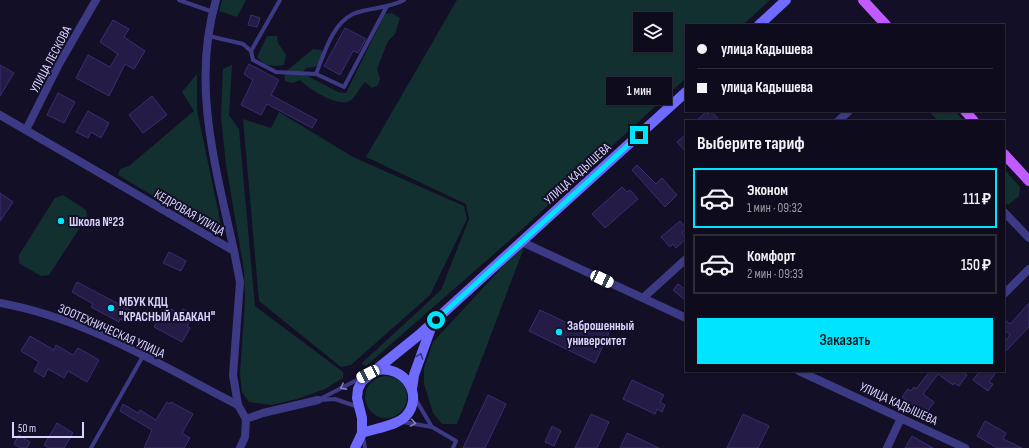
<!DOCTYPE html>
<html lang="ru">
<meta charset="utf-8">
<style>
body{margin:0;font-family:"Sofia Sans Condensed",sans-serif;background:#1c1929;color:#f1f3f6;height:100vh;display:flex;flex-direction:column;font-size:15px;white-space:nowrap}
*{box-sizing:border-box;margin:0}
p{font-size:13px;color:#9b9ba3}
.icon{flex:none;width:22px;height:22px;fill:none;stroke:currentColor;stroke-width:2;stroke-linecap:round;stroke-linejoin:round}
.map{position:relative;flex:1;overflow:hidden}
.drawer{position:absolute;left:685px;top:120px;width:320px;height:252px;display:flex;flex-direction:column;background:#0e0b1c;border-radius:0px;box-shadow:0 1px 3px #0004,0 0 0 1px #2e2b3b}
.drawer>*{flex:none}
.top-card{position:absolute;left:685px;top:24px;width:320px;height:88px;border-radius:0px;box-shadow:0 1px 3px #0004,0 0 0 1px #2e2b3b;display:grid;align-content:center;height:88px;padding:0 12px;background:#0e0b1c}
.controls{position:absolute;left:633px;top:12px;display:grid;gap:8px}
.controls a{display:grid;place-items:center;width:40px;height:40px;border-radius:0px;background:#0e0b1c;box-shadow:0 1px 3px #0004,0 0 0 1px #2e2b3b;font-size:20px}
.scale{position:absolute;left:12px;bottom:10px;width:72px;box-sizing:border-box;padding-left:4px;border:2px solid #d9d4ff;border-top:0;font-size:11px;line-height:14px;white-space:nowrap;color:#d9d4ff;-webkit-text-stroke:3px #130f26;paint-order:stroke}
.end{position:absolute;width:18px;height:18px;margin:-9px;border:5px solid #00e5ff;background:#111;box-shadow:0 0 0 2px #111}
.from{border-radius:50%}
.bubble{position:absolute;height:28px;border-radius:0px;background:#0e0b1c;box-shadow:0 1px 3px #0004,0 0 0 1px #2e2b3b;font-size:13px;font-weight:600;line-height:28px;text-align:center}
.car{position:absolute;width:12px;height:24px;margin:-12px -6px;border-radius:5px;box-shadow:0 0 3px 1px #0007;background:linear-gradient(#fff 24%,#345 0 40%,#fff 0 76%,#345 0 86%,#fff 0)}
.top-card b{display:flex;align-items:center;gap:14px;height:38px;font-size:15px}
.top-card b+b{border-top:1px solid #2e2b3b}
.top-card i{width:10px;height:10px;background:#f1f3f6}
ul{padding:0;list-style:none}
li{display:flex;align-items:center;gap:12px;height:60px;margin:0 8px 6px;padding:0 4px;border:2px solid #2e2b3b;border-radius:0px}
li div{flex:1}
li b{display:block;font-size:15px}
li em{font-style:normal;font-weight:600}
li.on{border-color:#00e5ff}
li>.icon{width:36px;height:36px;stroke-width:1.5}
h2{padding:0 12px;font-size:18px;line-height:48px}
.cta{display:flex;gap:8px;margin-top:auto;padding:8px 12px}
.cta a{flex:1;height:46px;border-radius:0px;background:#00e5ff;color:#111;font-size:16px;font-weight:600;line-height:46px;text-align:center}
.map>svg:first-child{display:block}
.green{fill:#12302f;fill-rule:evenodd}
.building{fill:#241b47;stroke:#3b2d73}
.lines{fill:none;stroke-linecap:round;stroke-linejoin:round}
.lane{stroke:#3d3a85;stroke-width:4}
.street{stroke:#3d3a85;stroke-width:8}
.secondary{stroke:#6f6bff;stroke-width:10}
.primary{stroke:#c25bff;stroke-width:10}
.oneway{stroke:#38347d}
.oneway2{stroke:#837fbc}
.route{stroke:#00e5ff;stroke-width:5}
.poi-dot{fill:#00e5ff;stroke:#130f26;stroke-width:1.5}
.labels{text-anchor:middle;stroke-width:4;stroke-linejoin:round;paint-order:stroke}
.street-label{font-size:13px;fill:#d9d4ff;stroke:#130f26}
.poi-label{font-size:13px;font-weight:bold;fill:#d9d4ff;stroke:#130f26;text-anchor:start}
</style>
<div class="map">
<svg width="1029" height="448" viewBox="0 0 1029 448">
<rect width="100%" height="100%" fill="#130f26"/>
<!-- green -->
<g class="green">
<polygon points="222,0 246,0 237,17 219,11"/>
<path d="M457,0H770L743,25H686V78L518,233L366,366L361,364L441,290L469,219L466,204L366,157ZM640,19H666V45H640Z"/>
<path d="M392,13L400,18L395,34L388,41L377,69L380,79L378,85L372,88L365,82C360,87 356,96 351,100C339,109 309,89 300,80L293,83L285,81L284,73L313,49L321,50L325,57C319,66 316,67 306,68L302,73L338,92L346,93L385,14Z"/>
<path d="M267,36H277L278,43L286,55L284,65C273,67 265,66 257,57Z"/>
<polygon points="232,65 229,115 239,129 255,306 343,372 343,378 325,389 297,399 272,405 249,402 242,392 240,373 245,300 244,270 226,165 221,117 223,69"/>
<polygon points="197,74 197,110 221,225 214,232 118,175 120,169 129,166 194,111 182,92"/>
<polygon points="928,111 956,111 963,121 939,121"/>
<polygon points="279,112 353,157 464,206 467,219 430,295 351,365 341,367 259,301 243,119 271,128"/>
<polygon points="1004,169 1020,187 1019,196 1008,205 1004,201"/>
<polygon points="63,195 86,210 87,217 49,275 41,276 19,263 19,255 55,198"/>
<polygon points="525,245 457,424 442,424 433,413 424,384 424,368 433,342 519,249"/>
<circle cx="386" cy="397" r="21"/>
</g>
<!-- building -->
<g class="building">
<polygon points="251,15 260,18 257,27 248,25"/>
<polygon points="113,20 129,29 124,37 145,51 134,69 125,64 109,96 76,78 88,55 110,67 118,54 100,42"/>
<polygon points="345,28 366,39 358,53 353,51 340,75 324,66"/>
<polygon points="249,64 279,80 271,95 317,120 312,128 267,104 261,115 241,105 253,80 244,74"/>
<polygon points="0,65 14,73 0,96"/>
<polygon points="58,93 75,102 64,123 47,115"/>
<polygon points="152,96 167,115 143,133 129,115"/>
<polygon points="88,111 109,123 101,138 91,132 88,138 76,132"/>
<polygon points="711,111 720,121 696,121 706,112 708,114"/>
<polygon points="686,134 686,152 677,142"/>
<polygon points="637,165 656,184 662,178 677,195 665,207 632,170"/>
<polygon points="622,187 627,192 630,190 638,199 605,228 592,214"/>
<polygon points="0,193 13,202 0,221"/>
<polygon points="680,221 686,228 682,233 686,239 676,248 673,244 670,247 661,237"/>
<polygon points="169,252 186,261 181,271 163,263"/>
<polygon points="77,282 130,310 124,321 120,319 119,322 91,307 93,304 72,292"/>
<polygon points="678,284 686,290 686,301 673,290"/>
<polygon points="1029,303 1029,327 1004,353 1004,343 1010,335 1004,330 1004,319 1010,324"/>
<polygon points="171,309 180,314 183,309 193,315 187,326 190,328 182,342 154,327 162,313 167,316"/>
<polygon points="540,310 588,333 592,324 609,333 595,363 529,331"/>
<polygon points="30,336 54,350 56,345 73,355 78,348 99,360 87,382 68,371 64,378 48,369 44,377 34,371 39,362 21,351"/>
<polygon points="930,371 961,371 967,375 959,386 954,383 953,385 938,374 923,394 934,402 926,414 902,397 908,389 911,391 914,387 916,389"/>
<polygon points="980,371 997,371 989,382 993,384 988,391 973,380"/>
<polygon points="632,380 664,395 660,402 665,405 662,412 657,409 655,414 623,399"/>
<polygon points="488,395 506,404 485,448 463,448"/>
<polygon points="167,402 170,404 171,402 193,414 182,433 190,438 184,448 144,448 152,430 120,411 123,404 138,413 140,410 156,420"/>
<polygon points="591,414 609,422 597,448 575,448"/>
<polygon points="743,414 769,426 758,448 727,448"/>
<polygon points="985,421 1006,433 1003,439 1022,448 997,448 977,436"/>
<polygon points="57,423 73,433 64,448 49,448 44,445"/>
<polygon points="552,426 561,431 554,446 545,442"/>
<polygon points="627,433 659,448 620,448"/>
<polygon points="19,435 30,442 27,448 20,448 14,444"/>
<polygon points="912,436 933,448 905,448"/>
</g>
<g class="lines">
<!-- lane -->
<g class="lane">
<polyline points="179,0 213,12"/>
<polyline points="209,36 243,44 251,51 253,60 276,72 316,74 344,87 387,6"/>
<polyline points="251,51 280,0"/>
<path d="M316,74C324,54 332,24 353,14C369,7 388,9 404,0"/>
<polyline points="318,400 361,378"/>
<polyline points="320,400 335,399 358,407"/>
<polyline points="416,400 432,427"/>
<polyline points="403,422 432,427 456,441 453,448"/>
<polyline points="363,436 365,448"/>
<polyline points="91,448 143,356"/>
</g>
<!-- street -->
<g class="street">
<path d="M216,0C191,85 216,168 234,251"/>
<polyline points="0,115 234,251 240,282 233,375 238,405"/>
<polyline points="838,121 849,111"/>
<polyline points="26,130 59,64 96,0"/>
<polyline points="1004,212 1029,238"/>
<polyline points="522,242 686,318"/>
<polyline points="1004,294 1029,269"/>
<polyline points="643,298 686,259"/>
<path d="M0,303C85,318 162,366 238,405L246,419"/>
<polyline points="799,371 965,448"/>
<polyline points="240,448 245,437 246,419 263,413 318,400"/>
<polyline points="887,448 901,418"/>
</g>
<!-- secondary -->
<g class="secondary">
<polyline points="759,25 786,0"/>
<polyline points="412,389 414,375 432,325"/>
<path d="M362,433C376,428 396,426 406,416C425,394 403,365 377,370"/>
<polyline points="355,448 362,433 362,418 357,398 358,389 362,381 419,335 686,92"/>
</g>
<!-- primary -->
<g class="primary">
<polyline points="863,0 886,25"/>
<polyline points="965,111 974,121"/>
<polyline points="1004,154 1029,181"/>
</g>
</g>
<!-- one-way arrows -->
<defs><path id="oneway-chevron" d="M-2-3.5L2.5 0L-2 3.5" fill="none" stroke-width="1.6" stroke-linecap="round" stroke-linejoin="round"/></defs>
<use class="oneway" href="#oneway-chevron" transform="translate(420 356) rotate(-70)"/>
<g class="oneway2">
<use href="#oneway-chevron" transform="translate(343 387) rotate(152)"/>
<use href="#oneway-chevron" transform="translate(413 423) rotate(9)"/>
</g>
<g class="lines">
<!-- route -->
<polyline class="route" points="436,320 639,135"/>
</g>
<!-- markers -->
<g class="poi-dot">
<circle cx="61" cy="221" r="4"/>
<circle cx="111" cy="308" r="4"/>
<circle cx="559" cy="332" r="4"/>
</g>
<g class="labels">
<!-- street labels -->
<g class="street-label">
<text transform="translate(50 59) rotate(-62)" y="5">УЛИЦА ЛЕСКОВА</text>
<text transform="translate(577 173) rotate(-42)" y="5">УЛИЦА КАДЫШЕВА</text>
<text transform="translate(190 212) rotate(30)" y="5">КЕДРОВАЯ УЛИЦА</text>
<text transform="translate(112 330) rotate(24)" y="5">ЗООТЕХНИЧЕСКАЯ УЛИЦА</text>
<text transform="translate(899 403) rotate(25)" y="5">УЛИЦА КАДЫШЕВА</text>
</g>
<!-- poi labels -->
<g class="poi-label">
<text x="69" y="226">Школа №23</text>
<text x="119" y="306">МБУК КДЦ<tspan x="119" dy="15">"КРАСНЫЙ АБАКАН"</tspan></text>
<text x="567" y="330">Заброшенный<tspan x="567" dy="15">университет</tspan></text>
</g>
</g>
</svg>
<div class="controls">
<a><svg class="icon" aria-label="layers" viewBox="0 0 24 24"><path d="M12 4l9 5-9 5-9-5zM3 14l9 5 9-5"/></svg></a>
</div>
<div class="scale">50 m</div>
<i class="end from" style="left:436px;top:320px"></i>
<i class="end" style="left:639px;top:135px"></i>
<div class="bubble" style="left:606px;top:77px;width:66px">1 мин</div>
<i class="car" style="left:602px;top:279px;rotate:115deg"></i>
<i class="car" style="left:368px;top:374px;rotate:244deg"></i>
<div class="top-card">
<b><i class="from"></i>улица Кадышева</b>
<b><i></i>улица Кадышева</b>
</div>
<section class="drawer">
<h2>Выберите тариф</h2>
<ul>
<li class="on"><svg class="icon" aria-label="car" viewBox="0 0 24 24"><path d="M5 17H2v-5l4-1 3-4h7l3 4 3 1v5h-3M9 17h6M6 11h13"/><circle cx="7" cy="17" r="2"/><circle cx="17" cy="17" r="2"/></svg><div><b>Эконом</b><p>1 мин · 09:32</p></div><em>111 ₽</em></li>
<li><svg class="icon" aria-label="car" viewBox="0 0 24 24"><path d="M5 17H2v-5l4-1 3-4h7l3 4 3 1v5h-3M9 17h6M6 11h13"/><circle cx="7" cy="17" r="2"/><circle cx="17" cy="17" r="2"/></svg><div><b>Комфорт</b><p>2 мин · 09:33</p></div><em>150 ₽</em></li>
</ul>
<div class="cta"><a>Заказать</a></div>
</section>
</div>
